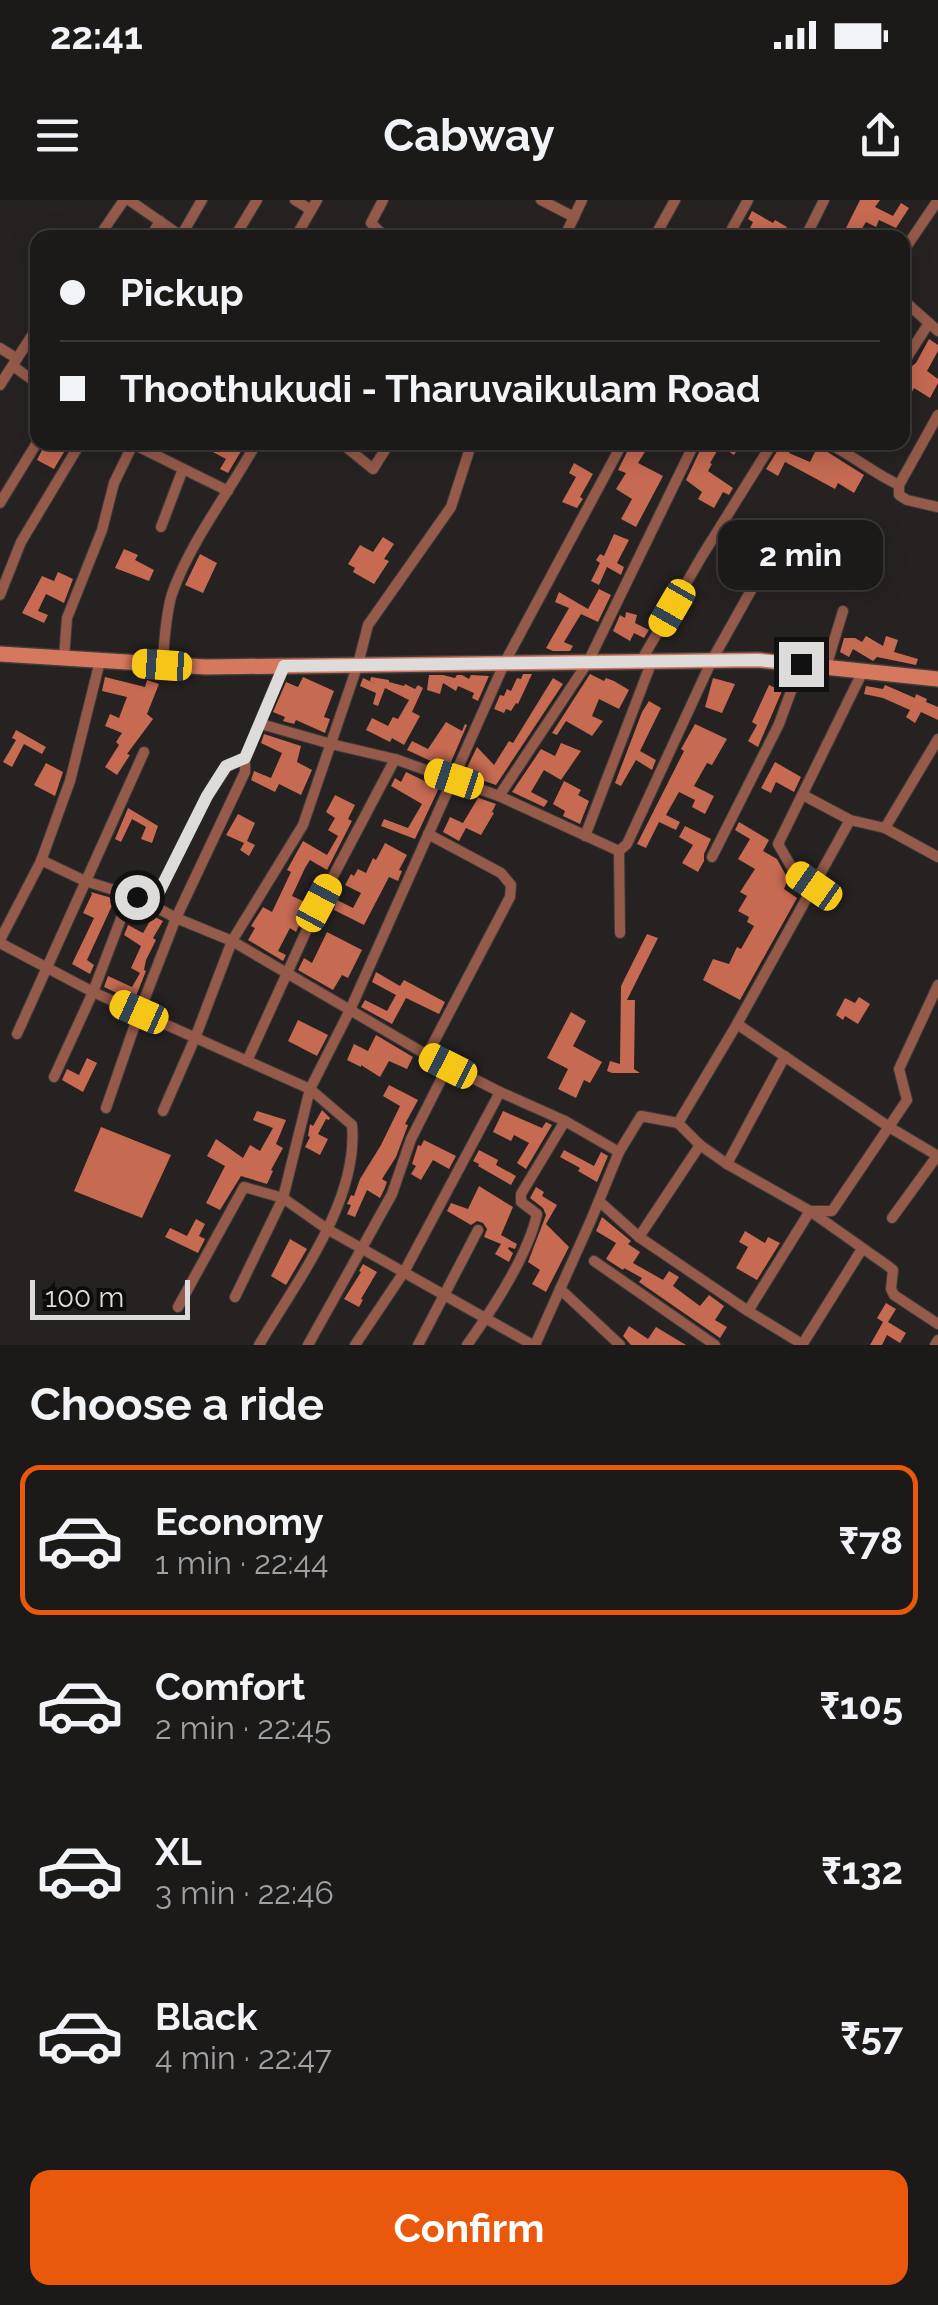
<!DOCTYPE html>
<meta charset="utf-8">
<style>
body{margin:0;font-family:Raleway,sans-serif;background:#292726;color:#f1f3f6;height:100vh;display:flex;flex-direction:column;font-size:38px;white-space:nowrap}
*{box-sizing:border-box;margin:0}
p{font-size:32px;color:#a0a1a2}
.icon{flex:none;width:55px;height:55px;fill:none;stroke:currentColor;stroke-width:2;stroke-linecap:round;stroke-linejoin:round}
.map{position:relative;height:1145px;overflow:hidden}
.panel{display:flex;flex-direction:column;background:#1c1a19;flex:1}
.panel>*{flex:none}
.top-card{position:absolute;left:30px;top:30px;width:880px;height:220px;border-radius:20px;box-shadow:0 5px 25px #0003,0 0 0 2px #3a3838;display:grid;align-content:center;height:220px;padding:0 30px;background:#1c1a19}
.scale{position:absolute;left:30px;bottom:25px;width:160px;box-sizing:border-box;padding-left:10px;border:5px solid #dedbdb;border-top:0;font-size:28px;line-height:35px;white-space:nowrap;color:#dedbdb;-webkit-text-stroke:8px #0e0c0b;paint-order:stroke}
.end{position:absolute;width:45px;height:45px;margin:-22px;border:12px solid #dedbdb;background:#111;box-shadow:0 0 0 5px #111}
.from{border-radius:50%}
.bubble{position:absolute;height:70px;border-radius:20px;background:#1c1a19;box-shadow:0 5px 25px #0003,0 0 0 2px #3a3838;font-size:32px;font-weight:700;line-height:70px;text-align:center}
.car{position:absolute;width:30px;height:60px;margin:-30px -15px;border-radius:12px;box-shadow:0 0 8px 2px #0007;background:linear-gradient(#f5c518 24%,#345 0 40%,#f5c518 0 76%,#345 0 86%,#f5c518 0)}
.top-card b{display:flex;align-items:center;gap:35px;height:95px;font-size:38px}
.top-card b+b{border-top:2px solid #3a3838}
.top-card i{width:25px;height:25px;background:#f1f3f6}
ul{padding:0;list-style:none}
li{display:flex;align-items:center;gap:30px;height:150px;margin:0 20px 15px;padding:0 10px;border:5px solid transparent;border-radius:20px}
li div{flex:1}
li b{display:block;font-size:38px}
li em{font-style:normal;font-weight:700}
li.on{border-color:#ea580c}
li>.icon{width:90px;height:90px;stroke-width:1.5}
h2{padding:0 30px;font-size:45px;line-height:120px}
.button{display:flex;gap:20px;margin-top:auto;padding:20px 30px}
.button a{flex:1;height:115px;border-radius:20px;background:#ea580c;color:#fff;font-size:40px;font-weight:700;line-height:115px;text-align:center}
.status{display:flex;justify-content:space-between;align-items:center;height:70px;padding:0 50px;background:#1c1a19;direction:ltr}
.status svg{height:28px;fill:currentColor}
header{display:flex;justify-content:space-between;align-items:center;height:130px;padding:0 30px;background:#1c1a19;font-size:45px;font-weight:700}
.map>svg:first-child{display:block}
.building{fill:#c66a52}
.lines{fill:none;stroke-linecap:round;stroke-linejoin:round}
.street-casing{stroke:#403c3b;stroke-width:12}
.secondary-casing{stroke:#403c3b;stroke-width:18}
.street{stroke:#955a4a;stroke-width:10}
.secondary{stroke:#d6785e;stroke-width:15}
.route{stroke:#dedbdb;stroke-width:12}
</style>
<div class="status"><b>22:41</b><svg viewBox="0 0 49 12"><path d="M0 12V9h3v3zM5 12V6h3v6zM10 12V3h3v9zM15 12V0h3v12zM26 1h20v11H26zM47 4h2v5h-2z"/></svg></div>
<header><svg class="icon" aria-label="menu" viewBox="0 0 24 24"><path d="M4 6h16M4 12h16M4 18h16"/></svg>Cabway<svg class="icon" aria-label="share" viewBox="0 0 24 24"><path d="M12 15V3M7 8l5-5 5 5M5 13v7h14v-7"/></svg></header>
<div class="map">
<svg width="938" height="1145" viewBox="0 0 938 1145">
<rect width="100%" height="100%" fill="#262221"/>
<!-- building -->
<g class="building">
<polygon points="860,0 880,0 875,7 893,16 901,3 909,8 896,28 879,20 876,27 866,22 856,38 841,38"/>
<polygon points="752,11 773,23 775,20 787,27 780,38 745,38 753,22 748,19"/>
<polygon points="929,139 938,145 938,151 927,171 938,179 938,183 930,198 914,188 902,210 902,174 916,163"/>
<polygon points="46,242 70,242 54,269 37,260"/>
<polygon points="194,242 232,242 243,248 228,273 220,269 226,259"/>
<polygon points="632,242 640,242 648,247 638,263 663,276 636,327 621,319 632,299 616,289 626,273 618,270"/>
<polygon points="712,242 735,242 740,245 734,255 720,246 710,263 712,264 708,271 733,288 729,295 723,292 714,308 698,299 702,292 686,280 703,244 709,247"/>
<polygon points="781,245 790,250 789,253 810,262 818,246 864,275 854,293 838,283 835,289 785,262 778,276 766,269"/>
<polygon points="574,263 593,274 580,297 583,299 577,308 562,302 576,277 569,273"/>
<polygon points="614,334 629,340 617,363 624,367 621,375 607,367 599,385 591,381 600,363 596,360 600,354 604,356"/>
<polygon points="383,337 394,344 384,359 389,361 374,384 353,372 355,368 348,364 360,345 373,352"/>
<polygon points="124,349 138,355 135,360 154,370 149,381 115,368"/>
<polygon points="200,354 217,363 203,393 185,385"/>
<polygon points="58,372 73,379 64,403 46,394 38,411 48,415 44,423 22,413 42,376 54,381"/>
<polygon points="599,389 611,395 598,422 581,414 564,442 573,446 570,451 553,451 546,448 569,408 555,402 559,392 588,409"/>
<polygon points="626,412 637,415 635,423 649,430 644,438 634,433 630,441 613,431 620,415 625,418"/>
<polygon points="866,436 883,446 886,436 898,440 894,452 918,459 916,465 877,457 873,461 853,449 849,457 840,452 844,438 855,438 862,442"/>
<polygon points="523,474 532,474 518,504 516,503 511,511 506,509 504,513 494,509 500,495 504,496 507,489 511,491 517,478 521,479"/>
<polygon points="590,474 604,481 606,478 614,481 629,490 619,509 599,499 592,516 603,521 592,536 566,521 557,535 552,533"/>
<polygon points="429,475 443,475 455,478 457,475 462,475 469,479 471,475 489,476 478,501 472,498 474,493 458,486 456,491 443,483 440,494 427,490"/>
<polygon points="105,477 145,487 147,480 159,484 147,514 153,519 127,554 130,555 117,575 105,567 119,545 116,542 122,533 105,526 110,514 119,518 127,497 102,491"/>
<polygon points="303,477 334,491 324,517 330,519 325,533 296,520 294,524 283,521 285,517 273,512 286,482 298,487"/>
<polygon points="371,477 389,480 389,482 404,486 405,484 415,489 418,485 423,488 412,512 420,516 404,545 392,538 390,542 366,530 372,518 388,526 393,517 398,519 409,500 385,488 378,506 373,504 376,493 360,486 363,478 378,485 370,481"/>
<polygon points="553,478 563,484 496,585 464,574 477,547 494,565 509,541 513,543"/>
<polygon points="713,478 735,484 722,513 705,507"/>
<polygon points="769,485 782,491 758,547 748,541 757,525 752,522"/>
<polygon points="885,485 915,498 916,494 927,499 926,502 938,507 938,520 921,512 915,523 906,517 910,510 883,498 864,494 866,486 883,489"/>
<polygon points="649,501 661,508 640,551 656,560 652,570 636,560 621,586 615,583 642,512"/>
<polygon points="446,522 462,531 465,524 467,525 448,569 407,550 412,541 428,549"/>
<polygon points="695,524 727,539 712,565 707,563 694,586 714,596 705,614 692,607 695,600 679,592 666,615 680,622 676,630 659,622 646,648 637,644 684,551 681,549"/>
<polygon points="16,530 46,547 42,554 24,544 12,567 3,562 16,540 12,538"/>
<polygon points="264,534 301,546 297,562 312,570 301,595 279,584 275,592 251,580 254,571 271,578 282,553 261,543"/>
<polygon points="561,543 581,551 561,580 544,570 531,592 548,601 544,607 512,592 541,549 555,556"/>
<polygon points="775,562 801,577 794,592 776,582 771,593 761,588"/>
<polygon points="46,563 63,572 55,596 34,585"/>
<polygon points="406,572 439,588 415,639 381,626 384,619 408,628 422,604 391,586 395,578 401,582"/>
<polygon points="564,581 581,590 578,595 589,601 580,624 563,616 565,611 553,604"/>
<polygon points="335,595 355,605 348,619 352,621 327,670 310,660 305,668 292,696 309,704 296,732 290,728 278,751 286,755 283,761 248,740 255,728 251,726 263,707 272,712 291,672 287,670 303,641 327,655 338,636 328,630 335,618 326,612"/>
<polygon points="476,597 496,604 492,612 494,613 481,635 466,628 459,641 443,632 450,617 463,623 478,598"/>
<polygon points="128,608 158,626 152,643 141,639 146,627 132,619 121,642 115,639"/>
<polygon points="238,614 255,623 247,641 255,645 249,656 240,650 244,643 226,635"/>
<polygon points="739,622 769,640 763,651 777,659 788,679 784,689 797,698 740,800 703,780 713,759 729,764 737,747 741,749 754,726 747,722 749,717 738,711 747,696 740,692 755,669 738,659 750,639 735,630"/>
<polygon points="685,626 711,639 704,654 704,661 698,672 682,663 693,645 679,637"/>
<polygon points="385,643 407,655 399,670 402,671 398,681 389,677 364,725 334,710 337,700 353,708 361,693 345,685 351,674 354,676 358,669 366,673 373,658 376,660"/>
<polygon points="91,692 115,699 87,760 94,765 90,774 72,764 94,718 83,713 92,694"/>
<polygon points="153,716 165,722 163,721 153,738 156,740 146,760 144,770 146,771 134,801 104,787 108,776 132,787 140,773 131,768 141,746 124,735 128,725 143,733"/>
<polygon points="327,732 362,750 348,778 342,775 333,790 298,770 304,758 312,763"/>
<polygon points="647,734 658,738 627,800 635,800 634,869 640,873 612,873 607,871 610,861 620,864 621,786"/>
<polygon points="376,772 400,786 404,780 445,802 439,814 406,798 392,824 361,807 365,800 387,811 396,795 372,782"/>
<polygon points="859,797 870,804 858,824 845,816 843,820 836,815 845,798 855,803"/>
<polygon points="571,812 586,821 573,846 602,862 590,883 584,880 576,898 558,889 568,869 547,858"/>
<polygon points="298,820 328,835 317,856 288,841"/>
<polygon points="376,835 413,857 407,869 389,861 380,877 361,865 361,867 347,860 354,844 368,851"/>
<polygon points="87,858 97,863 83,892 62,880 67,869 79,875"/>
<polygon points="389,885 418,900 405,924 408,925 396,957 382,979 387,982 384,990 380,998 367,990 355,1017 347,1014 351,1005 347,1004 351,995 354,996 360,979 381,945 400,906 383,896"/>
<polygon points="322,910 330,918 329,920 326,919 318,934 328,939 320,955 305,947 310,937 308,936 310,924 313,926"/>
<polygon points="257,911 286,920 276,944 283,948 271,970 273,971 267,984 241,976 220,1010 206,1003 225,966 207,956 216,939 243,958 250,945 260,951 273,928 253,920"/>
<polygon points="503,911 542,928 546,922 552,925 526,969 517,963 529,943 514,935 511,941 493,932"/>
<polygon points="101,927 171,955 142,1018 74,991"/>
<polygon points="424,940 456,956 449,969 433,960 421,980 411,974 416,966 412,964 418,945 421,946"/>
<polygon points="479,950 498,960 496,965 516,976 511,985 478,966 479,964 473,961"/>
<polygon points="564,950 594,966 601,952 608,956 597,982 578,971 580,968 560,957"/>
<polygon points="479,986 513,1007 501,1035 517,1044 515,1049 509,1047 508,1049 513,1053 509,1062 495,1054 501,1044 484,1037 487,1029 483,1023 477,1021 471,1025 447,1011 451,1003 468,1009"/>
<polygon points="536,987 544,992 542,996 557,1005 546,1024 569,1047 546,1092 532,1084 540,1070 528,1062 546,1015 543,1008 530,998"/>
<polygon points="602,1017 631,1041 628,1044 640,1052 633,1063 663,1080 669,1071 679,1077 673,1086 700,1106 709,1095 724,1106 715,1120 727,1127 720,1138 639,1082 642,1078 624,1068 623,1070 606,1059 616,1043 596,1031"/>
<polygon points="196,1019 205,1024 199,1036 205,1039 198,1053 165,1037 170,1028 187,1036"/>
<polygon points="745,1031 765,1043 768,1037 780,1043 757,1080 736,1068 748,1047 739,1042"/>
<polygon points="290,1039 307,1049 286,1085 271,1076"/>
<polygon points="363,1064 377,1072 361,1099 363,1100 359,1107 344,1099 361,1072 359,1071"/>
<polygon points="886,1103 896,1109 888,1122 906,1133 900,1143 887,1135 882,1145 870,1145 883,1122 877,1118"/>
<polygon points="629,1126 648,1139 656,1127 686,1145 631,1145 623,1136"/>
</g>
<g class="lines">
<defs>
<g id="street">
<polyline points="129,0 181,36 202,0"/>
<polyline points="295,0 311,10"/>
<polyline points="383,0 371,23 386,38"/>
<polyline points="541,0 574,17"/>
<polyline points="98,38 124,0"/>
<polyline points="150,38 160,21"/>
<polyline points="234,38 257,0"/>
<polyline points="295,38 317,0"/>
<polyline points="564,38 582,0"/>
<polyline points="654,38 675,0"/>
<polyline points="727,38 748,0"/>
<polyline points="805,38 824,0"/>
<polyline points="902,53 938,0"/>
<polyline points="902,99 938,131"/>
<polyline points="0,148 16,158"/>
<polyline points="902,165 929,123"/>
<polyline points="13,166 38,184"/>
<polyline points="0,185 38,126"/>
<polyline points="340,242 373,269 390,242"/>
<path d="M826,242C852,255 873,273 899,285"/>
<polyline points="131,243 228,291"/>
<polyline points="0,303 38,241"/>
<polyline points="937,307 907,300 899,295 899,285 938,215"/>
<polyline points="161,327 183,269"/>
<polyline points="0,395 21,342 81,242"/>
<polyline points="64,458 67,418 102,330 114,283 133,244"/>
<polyline points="641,461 702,356 773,242"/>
<path d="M162,465C165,442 165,416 172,394C190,342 230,291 257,242"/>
<polyline points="826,467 843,411"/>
<polyline points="261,524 331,544 395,559 499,596 588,462 695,242"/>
<polyline points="245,558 283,466"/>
<polyline points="803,595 850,620"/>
<polyline points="499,596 619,651 627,644 712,460 758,378"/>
<polyline points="885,628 938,657"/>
<polyline points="585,636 652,461"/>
<polyline points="619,651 620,733"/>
<polyline points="712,657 779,524 801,464"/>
<polyline points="41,660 85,681 137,697 176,718 232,741 350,810 310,889 283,998 327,1029 533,1145"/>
<polyline points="814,687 795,673 778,644 863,471"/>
<polyline points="0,740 41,661 70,581 100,461"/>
<path d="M0,743L93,792L310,889L352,925C359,1001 296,1082 259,1145"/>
<polyline points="737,824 889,927 938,956"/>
<polyline points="17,834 144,552"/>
<polyline points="427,855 510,697 511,685 501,673 428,634"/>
<polyline points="247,861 319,703 395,559"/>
<polyline points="54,877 93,792 130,695"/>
<polyline points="106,908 139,813 176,718 245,572 245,558 227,567 207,596 153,704"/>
<polyline points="163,911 195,838 232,741 303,625 358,464 368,425 451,307 472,242"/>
<polyline points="678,923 700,945 727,964 810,1011 888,1066 893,1070 891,1089 894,1095 938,1124"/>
<polyline points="619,952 641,916 678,923 737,824 850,620 885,628 938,539"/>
<polyline points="727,964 785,856"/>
<polyline points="599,1001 639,1037 748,1111 802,1144"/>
<polyline points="892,1018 937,956"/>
<polyline points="639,1037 700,945"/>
<polyline points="594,1061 715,1145"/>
<polyline points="560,1089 620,1145"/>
<polyline points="178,1107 244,987 283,998 235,1097"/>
<polyline points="748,1111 810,1011 832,1011 907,900 899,869 938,785"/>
<polyline points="308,1145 392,994 411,939 448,866"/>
<polyline points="355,1145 404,1072 500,892"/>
<polyline points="418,1145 478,1030"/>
<path d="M467,1145C492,1110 528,1055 537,1014L521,1002V994L565,921"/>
<polyline points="535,1145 591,1020 619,952 565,921 500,892 427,855 350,810 505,462 623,242"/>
<polyline points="802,1145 862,1049"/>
<polyline points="935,1145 938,1140"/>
</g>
<polyline id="secondary" points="0,454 206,467 758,460 938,479"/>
</defs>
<!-- street casing -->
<use href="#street" class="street-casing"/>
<!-- secondary casing -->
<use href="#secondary" class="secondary-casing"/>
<!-- street -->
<use href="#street" class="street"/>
<!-- secondary -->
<use href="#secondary" class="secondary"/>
</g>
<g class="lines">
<!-- route -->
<polyline class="route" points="137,697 153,704 207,596 226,566 245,558 284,466 758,460 801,464"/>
</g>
</svg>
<div class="scale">100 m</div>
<i class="end from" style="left:137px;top:697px"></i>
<i class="end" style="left:801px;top:464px"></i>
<div class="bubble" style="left:718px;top:320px;width:165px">2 min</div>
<i class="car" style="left:672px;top:408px;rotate:210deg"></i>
<i class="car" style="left:162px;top:465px;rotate:274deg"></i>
<i class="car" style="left:454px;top:579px;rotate:288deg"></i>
<i class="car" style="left:814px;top:686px;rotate:305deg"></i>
<i class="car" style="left:319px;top:703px;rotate:28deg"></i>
<i class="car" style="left:139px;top:812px;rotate:294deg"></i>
<i class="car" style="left:448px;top:866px;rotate:297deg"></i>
<div class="top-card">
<b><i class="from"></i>Pickup</b>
<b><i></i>Thoothukudi - Tharuvaikulam Road</b>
</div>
</div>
<section class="panel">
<h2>Choose a ride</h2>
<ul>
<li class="on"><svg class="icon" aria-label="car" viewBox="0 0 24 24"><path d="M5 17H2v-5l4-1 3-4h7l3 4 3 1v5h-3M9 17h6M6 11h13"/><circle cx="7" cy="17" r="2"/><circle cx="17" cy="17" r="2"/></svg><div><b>Economy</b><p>1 min · 22:44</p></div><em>₹78</em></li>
<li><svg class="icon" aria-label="car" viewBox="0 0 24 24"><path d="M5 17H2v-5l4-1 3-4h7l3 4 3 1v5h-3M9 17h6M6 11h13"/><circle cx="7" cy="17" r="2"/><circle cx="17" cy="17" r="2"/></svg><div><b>Comfort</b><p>2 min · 22:45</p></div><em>₹105</em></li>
<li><svg class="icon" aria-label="car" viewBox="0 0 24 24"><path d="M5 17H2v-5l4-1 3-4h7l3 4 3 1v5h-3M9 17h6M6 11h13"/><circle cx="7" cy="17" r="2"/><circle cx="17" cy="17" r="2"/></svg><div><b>XL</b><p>3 min · 22:46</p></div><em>₹132</em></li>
<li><svg class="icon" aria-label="car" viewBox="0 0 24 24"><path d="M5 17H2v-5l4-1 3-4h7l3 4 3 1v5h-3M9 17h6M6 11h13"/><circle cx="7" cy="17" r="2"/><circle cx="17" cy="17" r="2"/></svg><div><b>Black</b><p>4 min · 22:47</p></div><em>₹57</em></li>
</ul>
<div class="button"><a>Confirm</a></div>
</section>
